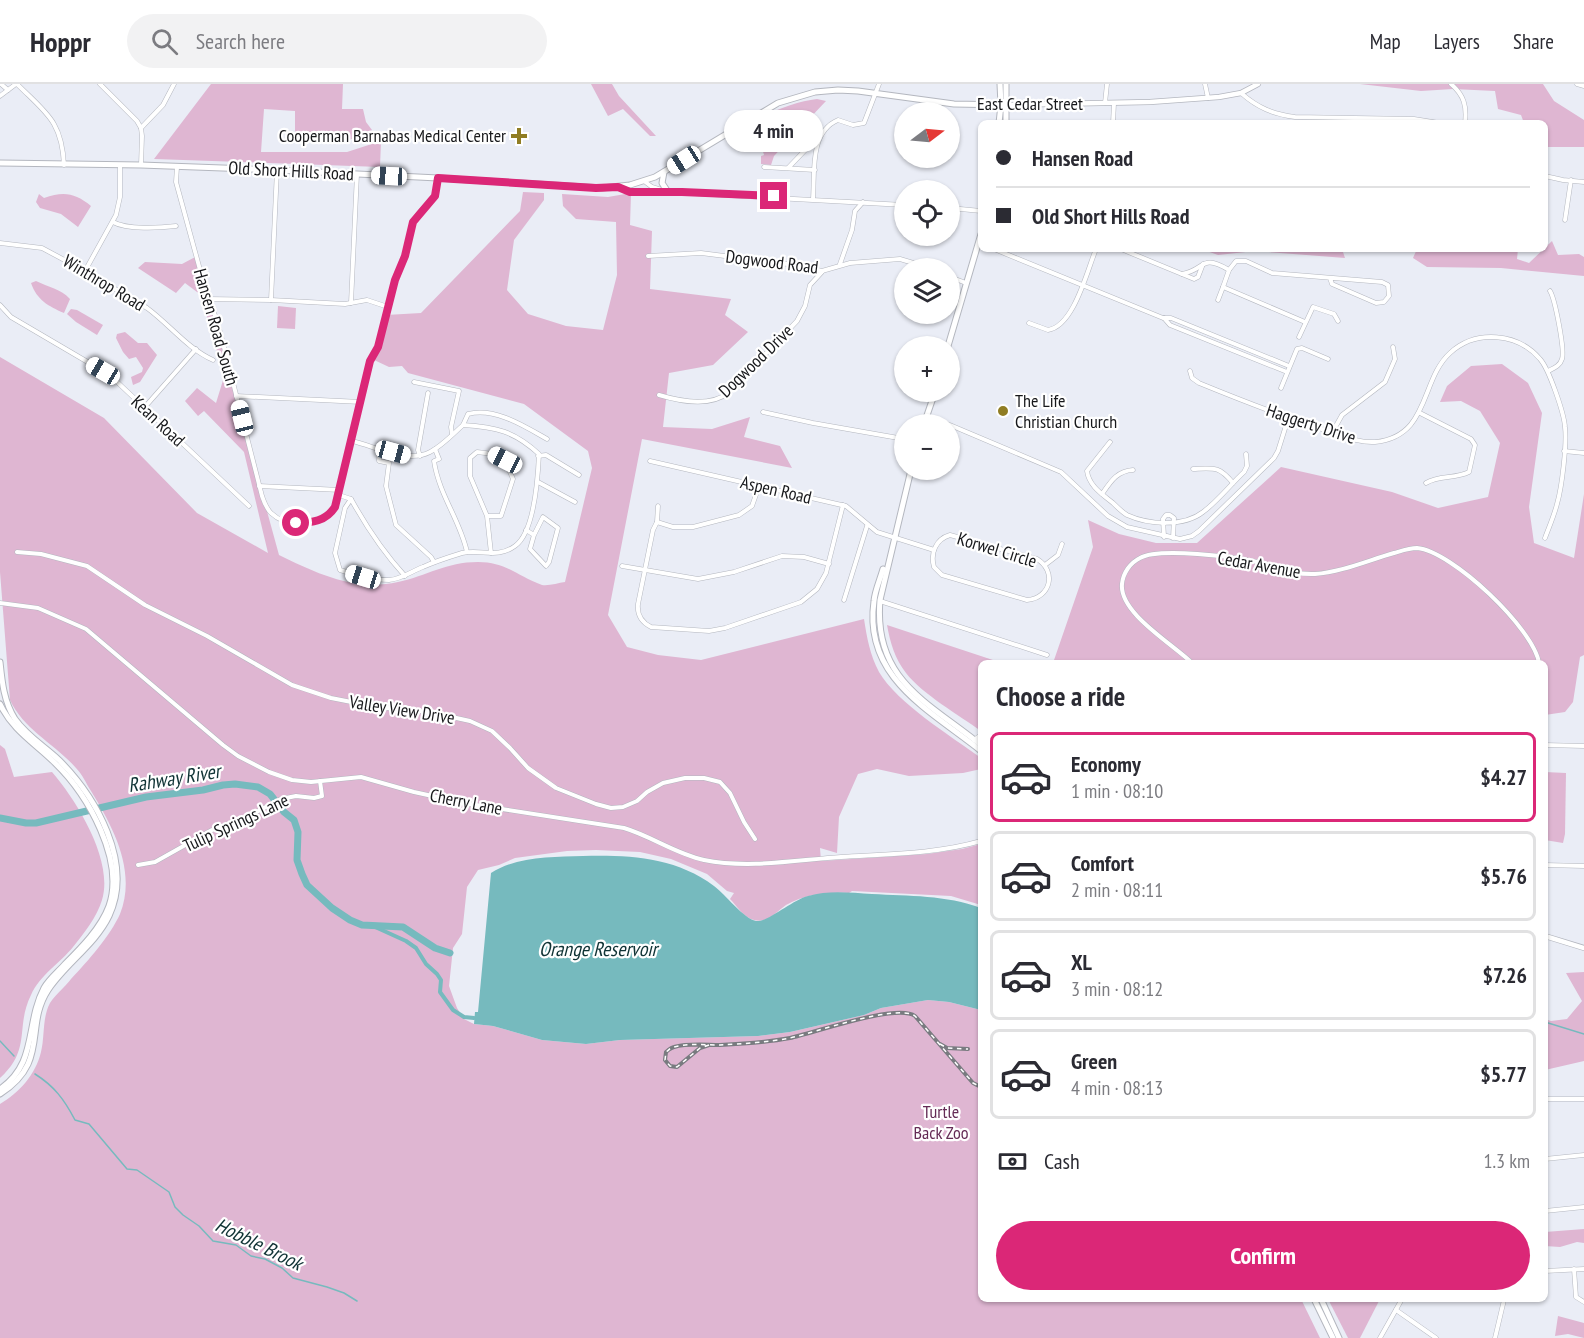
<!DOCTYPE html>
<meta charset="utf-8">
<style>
body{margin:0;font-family:"PT Sans Narrow",sans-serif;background:#f2f2f3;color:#2b2b33;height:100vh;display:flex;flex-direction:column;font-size:22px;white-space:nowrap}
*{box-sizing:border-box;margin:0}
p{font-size:20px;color:#7c7c81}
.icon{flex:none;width:33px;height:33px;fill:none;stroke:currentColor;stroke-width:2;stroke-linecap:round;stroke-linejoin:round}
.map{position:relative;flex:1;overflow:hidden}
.sheet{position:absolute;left:978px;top:576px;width:570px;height:642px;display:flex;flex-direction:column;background:#fff;border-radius:9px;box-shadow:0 2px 4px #0004}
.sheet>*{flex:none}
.top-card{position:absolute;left:978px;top:36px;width:570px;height:132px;border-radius:9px;box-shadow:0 2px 4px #0004;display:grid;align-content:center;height:132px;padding:0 18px;background:#fff}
.needle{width:39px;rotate:74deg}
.buttons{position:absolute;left:894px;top:18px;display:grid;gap:12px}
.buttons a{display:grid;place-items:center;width:66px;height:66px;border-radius:50%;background:#fff;box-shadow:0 2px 4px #0004;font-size:30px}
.end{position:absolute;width:27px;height:27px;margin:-14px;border:8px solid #db2777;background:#fff;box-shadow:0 0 0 3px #fff}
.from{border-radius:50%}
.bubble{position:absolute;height:42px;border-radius:21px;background:#fff;box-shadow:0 2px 4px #0004;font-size:20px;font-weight:700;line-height:42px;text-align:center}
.car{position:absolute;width:18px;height:36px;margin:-18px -9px;border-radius:8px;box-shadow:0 0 4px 2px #0007;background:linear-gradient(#fff 24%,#345 0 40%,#fff 0 76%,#345 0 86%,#fff 0)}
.top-card b{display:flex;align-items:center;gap:21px;height:57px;font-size:22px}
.top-card b+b{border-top:2px solid #e1e1e2}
.top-card i{width:15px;height:15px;background:#2b2b33}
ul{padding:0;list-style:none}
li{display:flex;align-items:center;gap:18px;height:90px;margin:0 12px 9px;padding:0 6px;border:3px solid #e1e1e2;border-radius:9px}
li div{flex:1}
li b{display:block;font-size:22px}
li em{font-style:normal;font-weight:700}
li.on{border-color:#db2777}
li>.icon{width:54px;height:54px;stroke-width:1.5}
h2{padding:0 18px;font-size:27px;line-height:72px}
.pay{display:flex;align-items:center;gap:15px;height:66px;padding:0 18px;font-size:22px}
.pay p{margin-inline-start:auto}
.action{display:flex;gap:12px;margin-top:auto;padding:12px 18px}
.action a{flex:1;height:69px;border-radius:36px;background:#db2777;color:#fff;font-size:24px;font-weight:700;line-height:69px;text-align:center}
header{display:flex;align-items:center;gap:36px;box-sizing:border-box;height:84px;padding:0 30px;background:#fff;border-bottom:2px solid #e1e1e2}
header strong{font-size:28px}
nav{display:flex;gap:33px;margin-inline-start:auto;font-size:21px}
.search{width:420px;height:54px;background:#f2f2f3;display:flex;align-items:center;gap:15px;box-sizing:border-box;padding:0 21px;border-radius:33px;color:#7c7c81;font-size:22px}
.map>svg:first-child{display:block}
.green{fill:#dfb6d2}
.water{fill:#76babe}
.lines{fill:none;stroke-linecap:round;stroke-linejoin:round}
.stream{stroke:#76babe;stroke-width:1.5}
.canal{stroke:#76babe;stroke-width:4}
.river{stroke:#76babe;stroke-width:7}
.minor-casing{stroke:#b4b7bf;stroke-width:5}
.secondary-casing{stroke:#b4b7bf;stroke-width:6}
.primary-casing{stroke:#b4b7bf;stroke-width:7}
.minor{stroke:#fff;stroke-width:4}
.secondary{stroke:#fff;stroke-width:4.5}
.primary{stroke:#fff;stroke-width:5}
.rail-casing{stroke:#797b80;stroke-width:4}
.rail{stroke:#fff;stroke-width:1.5;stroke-dasharray:4.5;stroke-linecap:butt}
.route{stroke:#db2777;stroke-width:8}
.poi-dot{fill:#907d23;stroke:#fff;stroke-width:2}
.labels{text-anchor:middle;stroke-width:4.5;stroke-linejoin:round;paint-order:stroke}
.street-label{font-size:18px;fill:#17181b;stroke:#fff}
.poi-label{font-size:18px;fill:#17181b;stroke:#fff;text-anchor:end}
.park-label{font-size:18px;fill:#642b55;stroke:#fff}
.water-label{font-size:20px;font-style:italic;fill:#103335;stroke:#fff}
</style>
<header>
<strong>Hoppr</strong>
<div class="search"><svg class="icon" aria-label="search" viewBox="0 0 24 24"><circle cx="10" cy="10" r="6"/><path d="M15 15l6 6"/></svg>Search here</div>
<nav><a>Map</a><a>Layers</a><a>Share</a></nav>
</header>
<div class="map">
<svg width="1584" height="1254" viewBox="0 0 1584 1254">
<rect width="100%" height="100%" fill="#eaedf6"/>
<!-- green -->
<g class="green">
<polygon points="211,0 343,0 342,25 363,25 366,38 372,46 345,58 304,58 295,49 295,27 264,25 261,68 347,68 381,57 380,83 154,75"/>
<polygon points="591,0 612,0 619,12 656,52 650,52 623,25 608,32"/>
<polygon points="1360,0 1543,0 1554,17 1584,36 1584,63 1545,63 1545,39 1524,39 1521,31 1498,25 1495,7 1453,5 1421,7"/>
<path d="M817,15L826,17L774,72L771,81L761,80V72L764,71L758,51H756L755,48L747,50V54L727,57C748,37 788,18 817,15Z"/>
<path d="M523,108L544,109V116L514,156L507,206L528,230L566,242L603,246L617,191L616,138L576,135L563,122L562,110L608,113L631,109L630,141L652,147L650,205L731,215L725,231L748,248L713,281L669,289L663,343L712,345L750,333L744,353L780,362L792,384L642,355L608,531L627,563L658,571L701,576L864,535C867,554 870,571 879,588C897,619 951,652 981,674V685L963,689L909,692L877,685L858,690L839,733L837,769L820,764L821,777L927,770L962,765L981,760V821L951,812L852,807L849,809C827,808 806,810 786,821C776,828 767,840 754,836C744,834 737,822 730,815L734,809L727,807L707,790L671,775L640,768L596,766L567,767L515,774L499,781L478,786L467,803L462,850L453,864L449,902L457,924L464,935L474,940L493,942L542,956L586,960L620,956L758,952L790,948L864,931L881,924L928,916L949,918L981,926V1215H1301L1320,1254H0V1020C19,1009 36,990 41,968C45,952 42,934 50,919C55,911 65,903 71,895C88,877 110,852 120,830C137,787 113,743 91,707C86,699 82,690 76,684C55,660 24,646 10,616L0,488V273L104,334L197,429L268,469L244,368L204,327L198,332L185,317L197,304L216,319L224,293L201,211L185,199L176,209L138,184L145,178L182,180L197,172L279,471C316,489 355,508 398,498C427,492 446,478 478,478C507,478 518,493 542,501C549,502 558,499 565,498L592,384L588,367L524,320L408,289L402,282L389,283L372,275L386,231L421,229L520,127Z"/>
<path d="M39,110L44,114C64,107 75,109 91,122L78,143L61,130L40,124L36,118Z"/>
<polygon points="1552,157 1558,171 1579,170 1584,173 1584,192 1501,184 1427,183 1413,174 1417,165 1466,167 1470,165 1518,165 1517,175 1529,179"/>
<polygon points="1201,165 1319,165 1324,167 1342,165 1345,174 1255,167 1218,171"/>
<path d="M36,197C48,203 61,205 70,215L64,229C48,222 37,216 31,199Z"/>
<polygon points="278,222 296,224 295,245 277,244"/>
<polygon points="71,225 77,226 103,241 97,251 76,238 67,230"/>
<polygon points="125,248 138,259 147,259 157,271 140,298 133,301 131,293 142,288 143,284 136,273 129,275 123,268 116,254 117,250"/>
<polygon points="1502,280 1528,299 1542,329 1529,423 1534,459 1574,474 1584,410 1584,571 1580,573 1573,618 1565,628 1545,631 1545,579 1053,579 1093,463 1088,436 1119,450 1156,459 1197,459 1281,383 1392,408 1438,424 1488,413 1500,359 1480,327 1461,317 1440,318 1447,302 1471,282"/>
<path d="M887,541L1002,579H981V647C959,631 922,610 906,589C895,575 890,558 887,541Z"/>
<path d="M0,661L5,665L14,693L52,688C77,717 114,777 102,816C97,833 84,849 73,863C60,879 40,891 31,911C15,943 32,965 0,994Z"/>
<polygon points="1545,688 1566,689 1565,750 1563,759 1545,756"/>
<polygon points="1584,888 1584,977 1545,986 1545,935 1551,937 1567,935 1582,917 1566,889"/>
<polygon points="1584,1145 1584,1159 1577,1158 1560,1163 1545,1162 1545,1148"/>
<polygon points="1328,1215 1380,1215 1360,1254 1348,1254"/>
<polygon points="1558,1232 1584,1239 1584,1254 1568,1250 1555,1252"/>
</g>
<!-- water -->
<path class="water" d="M583,772C630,771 675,773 714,802C725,810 744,835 756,837C767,839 792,816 808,812C829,806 851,809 872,810C909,812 946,811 981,824V926L949,918L928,916L881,924L864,931L790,948L758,952L620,956L586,960L542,956L493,942L474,940L475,928H478L491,789C517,772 553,773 583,772Z"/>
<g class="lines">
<!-- stream -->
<g class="stream">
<polyline points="1545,938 1584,950"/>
<polyline points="0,957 14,972"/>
<path d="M35,990C54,1002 64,1015 75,1036L89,1040L127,1085L137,1086L169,1108L175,1123L183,1131L199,1142L213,1157L236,1161L251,1172L265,1175L282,1184L293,1194L327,1203L344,1209L357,1217"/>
</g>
<!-- canal -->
<polyline class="canal" points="373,842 406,857 416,864 426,880 437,890 441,896 440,908 453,926 464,933 474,934"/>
<!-- river -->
<polyline class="river" points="0,734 26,739 36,739 146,713 203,706 223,701 235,700 258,703 270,710 284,728 294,736 298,748 297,776 302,790 307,801 332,824 350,836 362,841 403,843 435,864 450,869"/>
<defs>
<g id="minor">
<polyline points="1,0 8,6"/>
<path d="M17,0C46,29 62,37 64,81"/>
<polyline points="100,0 137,37 141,44 142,52 141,81"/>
<polyline points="1205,0 1208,14"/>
<path d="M1451,0C1464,11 1467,22 1465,39"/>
<polyline points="1577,0 1584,2"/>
<path d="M1241,9C1258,24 1273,30 1295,33L1414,35L1439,39"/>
<polyline points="0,12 16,0"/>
<polyline points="1105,19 1107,0"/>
<polyline points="1113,39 1114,19"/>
<polyline points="141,44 163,21 174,0"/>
<path d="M177,83L176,98L208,215L217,236L262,412C264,418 266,424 271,429C288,445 322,443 335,423L371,277L378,263L395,196L405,172L413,138L418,130L435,112L438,94"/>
<polyline points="764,83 815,86"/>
<polyline points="788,84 811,60 818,57"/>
<polyline points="1545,92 1563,96 1584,98"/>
<polyline points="644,97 652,103 668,108 904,121"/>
<polyline points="619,103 630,108 665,108"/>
<path d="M813,115C815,89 809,48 838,36L853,41L864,39L879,0"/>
<polyline points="950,124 981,127"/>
<polyline points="1565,136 1571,96"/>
<path d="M113,138C127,146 160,144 176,142"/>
<path d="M0,159L42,164L85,187L147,224C169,240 188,265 213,276"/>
<polyline points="994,165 1163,234 1171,234 1289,282"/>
<polyline points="1121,165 1194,195 1198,193 1203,180"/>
<polyline points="648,172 701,169 795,181 822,187 850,179 900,175 930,184"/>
<polyline points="840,180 852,146 855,127 863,118"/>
<polyline points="1229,186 1236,177 1246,177 1272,189 1382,198 1388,201 1389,212 1384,218 1376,219 1332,200 1330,194"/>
<polyline points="85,187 116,131 120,113 120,81"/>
<path d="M1182,190C1206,186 1200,169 1229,186L1223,203L1305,238"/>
<polyline points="950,193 966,199"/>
<polyline points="208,215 271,216 345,220 367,216 388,223"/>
<polyline points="271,216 277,86"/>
<polyline points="1218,216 1223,203"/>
<polyline points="351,219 357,90"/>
<polyline points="0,221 11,233 103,287 115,296 249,422"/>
<polyline points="1164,234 1170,241 1287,288"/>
<path d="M1029,239L1048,246C1074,242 1087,187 1096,165"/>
<polyline points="1299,253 1313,223 1334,230 1338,237"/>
<path d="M1190,287L1192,294L1199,299C1243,317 1286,334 1331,348C1346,353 1360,359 1375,358C1430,353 1420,296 1450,269C1476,245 1518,249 1540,275C1549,285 1564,329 1565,343C1567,360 1562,403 1557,420C1554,432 1549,443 1545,454"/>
<path d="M1548,287C1554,284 1560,282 1562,275C1565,266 1555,215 1550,207"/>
<polyline points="414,298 459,307 451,343 452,350"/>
<polyline points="1281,304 1297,265 1302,264 1328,275"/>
<path d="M659,311C679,317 710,323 728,309L797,237L805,222L810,201L822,188"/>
<polyline points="236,312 361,318"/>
<polyline points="144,324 196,265"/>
<polyline points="763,328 813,339 904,355"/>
<path d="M1420,329L1471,355L1475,361L1469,388C1455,395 1439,391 1426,399"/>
<polyline points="927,332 947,340"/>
<path d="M463,341L468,330C495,323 524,342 547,355"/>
<polyline points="950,341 1061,388 1108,432 1127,443 1180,455 1192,452 1199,447 1274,374 1278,367 1288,335"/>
<polyline points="1332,349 1342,331 1385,298 1395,275 1393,263"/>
<path d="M1110,358L1087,387C1089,402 1102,410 1113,419C1117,423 1122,428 1127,431C1149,441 1184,443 1203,428C1218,417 1230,401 1244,388L1247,382L1246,370"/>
<polyline points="380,364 379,377 389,379 386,402 396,441 431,473 434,478"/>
<path d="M435,365L439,375L434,377C439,411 460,436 467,468"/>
<polyline points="1564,367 1584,369"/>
<polyline points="420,372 418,366 428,309"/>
<polyline points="538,372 546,371 579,391"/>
<polyline points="650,377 846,422 877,448 934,466"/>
<path d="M1193,385C1214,384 1219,382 1233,399"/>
<polyline points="538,398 575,418"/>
<polyline points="259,402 340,406"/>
<path d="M1102,410C1111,397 1117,387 1133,386"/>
<path d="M339,411L351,415L345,424L335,469L340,486C356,491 372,496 389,496C402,495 412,487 423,483C436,477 449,473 462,469C482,465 497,475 515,462C535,448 538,392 539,370C514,347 496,343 463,341C453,350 442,362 430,368C407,380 375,362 352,357"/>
<path d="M351,415C367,444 383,468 405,492"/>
<path d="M658,422L657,438L653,446L638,520C637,530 641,538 651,543L709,547L725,544L801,518L817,505L826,489L843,421"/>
<polyline points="487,432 501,432 513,395 505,376 493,370 477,368 470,374 470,392 487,432 491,469"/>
<polyline points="657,438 673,443 693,443 739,431 752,422 759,402"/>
<polyline points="526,446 534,451 530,465 546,482 549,478 558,444 543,433 534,451"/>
<path d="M950,451L1037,475C1057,487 1051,514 1027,516L942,491L934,483C930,469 936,455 950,451Z"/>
<polyline points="1164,453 1163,435 1166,431 1170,431 1174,434 1173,454"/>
<polyline points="17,468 41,470 87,482 145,521 207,552 292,601 331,614 377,623 429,628 470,637 492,647 510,664 528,684 556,704 596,720 611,724 623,723 637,717 647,708 663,699 685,694 704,694 720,698 730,709 744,738 755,755"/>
<polyline points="1045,481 1058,471 1062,460"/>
<polyline points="622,482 698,495 734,488 782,472 804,473 829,480"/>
<polyline points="844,516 867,442"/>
<polyline points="880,517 1047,571"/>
<path d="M0,519L38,524L86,545L223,661L238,672L269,688L292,696L311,698L361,693L414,708L469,720L624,744C651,752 676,770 704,776C748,785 797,776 841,773C887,770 936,770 981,757"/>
<path d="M1192,579C1173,560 1119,529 1122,500C1123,489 1130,479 1140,474C1159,463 1235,473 1257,478C1276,483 1295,491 1315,490C1342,488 1369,476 1394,469C1401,467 1409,464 1417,464C1452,467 1534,545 1539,579"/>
<polyline points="974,656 981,651"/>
<polyline points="1545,661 1584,662"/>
<polyline points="138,781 155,778 212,746 249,732 281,715 296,712 314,714 322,712 320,697"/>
<polyline points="1545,781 1584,782"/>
<polyline points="1545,1015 1584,1015"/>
<polyline points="1545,1075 1584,1071"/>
<polyline points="1545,1127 1584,1123"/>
<polyline points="1574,1185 1576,1213 1584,1218"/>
<polyline points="1545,1187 1584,1185"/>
<polyline points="1396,1226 1436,1254"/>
<polyline points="1380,1254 1402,1215"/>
<polyline points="1495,1254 1504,1216"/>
</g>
<g id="secondary">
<polyline points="1007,21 1150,18 1219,13 1241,9 1258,0"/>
<polyline points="1545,852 1584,864"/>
</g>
<g id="primary">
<polyline points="1006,0 1006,39"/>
<polyline points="999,39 1001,21 1000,0"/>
<polyline points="0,79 141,81 277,86 438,94 602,104 630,101 655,93 778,19 815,8 838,6 858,7 954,20 1007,21"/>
<polyline points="664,88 662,99 668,108"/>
<polyline points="948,262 981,150"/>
<polyline points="924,340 935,308"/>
<path d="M911,386L880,516C873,596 928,618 981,661"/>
<path d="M883,485C880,496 875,506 874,517C863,594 930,626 981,667"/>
<path d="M0,578C2,598 4,618 15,635C27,652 44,662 59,676C96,713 134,779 109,832C95,861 66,879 48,906C24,943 50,978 0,1010"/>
<path d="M0,620C13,647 35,659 55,679C88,711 125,776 109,822C101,844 81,864 65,880C58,888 49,895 44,904C25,940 38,979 0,1005"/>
<polyline points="1314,1215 1333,1254"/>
<polyline points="1321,1215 1339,1254"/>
</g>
</defs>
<!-- minor casing -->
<use href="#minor" class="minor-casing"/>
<!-- secondary casing -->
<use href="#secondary" class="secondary-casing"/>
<!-- primary casing -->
<use href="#primary" class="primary-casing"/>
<!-- minor -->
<use href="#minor" class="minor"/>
<!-- secondary -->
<use href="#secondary" class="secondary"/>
<!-- primary -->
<use href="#primary" class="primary"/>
<defs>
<g id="rail">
<polyline points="940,960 947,964 968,965"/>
<path d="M709,961L700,964L677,983L670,982L665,976L666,968C670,965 670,964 674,963C688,959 706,961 720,961C741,960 769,958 790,954C814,949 897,919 915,932L973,999L981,1003"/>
</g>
</defs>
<!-- rail casing -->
<use href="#rail" class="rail-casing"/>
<!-- rail -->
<use href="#rail" class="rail"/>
</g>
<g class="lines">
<!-- route -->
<path class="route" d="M296,439C312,439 326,437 335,423L370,277L378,263L395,196L405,172L413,138L435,112L438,94L596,104L618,103L630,108H682L774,112"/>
</g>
<!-- markers -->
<g class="poi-dot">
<path d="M516 43h6v6h6v6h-6v6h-6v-6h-6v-6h6z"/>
<circle cx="1003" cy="327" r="6"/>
</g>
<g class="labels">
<!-- street labels -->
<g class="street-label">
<text x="1030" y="26">East Cedar Street</text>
<text transform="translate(291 87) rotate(3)" y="6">Old Short Hills Road</text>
<text transform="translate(772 178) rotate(7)" y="6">Dogwood Road</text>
<text transform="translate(104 199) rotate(31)" y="6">Winthrop Road</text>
<text transform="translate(216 243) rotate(74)" y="6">Hansen Road South</text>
<text transform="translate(756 277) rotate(-44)" y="6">Dogwood Drive</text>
<text transform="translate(158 337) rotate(43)" y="6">Kean Road</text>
<text transform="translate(1311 340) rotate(18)" y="6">Haggerty Drive</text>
<text transform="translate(776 406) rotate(13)" y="6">Aspen Road</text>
<text transform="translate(997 466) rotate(17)" y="6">Korwel Circle</text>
<text transform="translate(1259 481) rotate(10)" y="6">Cedar Avenue</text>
<text transform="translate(402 626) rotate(9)" y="6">Valley View Drive</text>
<text transform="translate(466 718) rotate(11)" y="6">Cherry Lane</text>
<text transform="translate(236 739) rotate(-25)" y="6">Tulip Springs Lane</text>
</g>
<!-- poi labels -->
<g class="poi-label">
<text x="506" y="58">Cooperman Barnabas Medical Center</text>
<text x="1015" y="323" text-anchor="start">The Life<tspan x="1015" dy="21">Christian Church</tspan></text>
</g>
<!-- park labels -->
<g class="park-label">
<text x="941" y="1034">Turtle<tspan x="941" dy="21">Back Zoo</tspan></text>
</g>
<!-- water labels -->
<g class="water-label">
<text transform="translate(174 694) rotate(-9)" y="7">Rahway River</text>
<text x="598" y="872">Orange Reservoir</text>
<text transform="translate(259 1160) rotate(26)" y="7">Hobble Brook</text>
</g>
</g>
</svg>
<div class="buttons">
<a><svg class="needle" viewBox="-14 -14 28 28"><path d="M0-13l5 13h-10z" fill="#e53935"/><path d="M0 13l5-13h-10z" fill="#7c7c81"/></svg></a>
<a><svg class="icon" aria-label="locate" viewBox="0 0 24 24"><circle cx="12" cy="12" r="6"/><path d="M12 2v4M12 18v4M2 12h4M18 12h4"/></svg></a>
<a><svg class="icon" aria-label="layers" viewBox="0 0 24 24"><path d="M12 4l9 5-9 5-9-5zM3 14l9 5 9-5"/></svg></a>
<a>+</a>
<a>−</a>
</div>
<i class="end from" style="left:296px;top:439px"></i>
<i class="end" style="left:774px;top:112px"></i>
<div class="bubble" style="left:724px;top:26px;width:99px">4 min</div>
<i class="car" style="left:684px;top:76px;rotate:238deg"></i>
<i class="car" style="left:389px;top:92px;rotate:273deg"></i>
<i class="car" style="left:103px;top:287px;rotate:300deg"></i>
<i class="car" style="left:242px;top:334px;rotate:346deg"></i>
<i class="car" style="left:393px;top:368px;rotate:105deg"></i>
<i class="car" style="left:505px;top:376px;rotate:297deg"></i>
<i class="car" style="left:363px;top:493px;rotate:287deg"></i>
<div class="top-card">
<b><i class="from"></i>Hansen Road</b>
<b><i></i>Old Short Hills Road</b>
</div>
<section class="sheet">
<h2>Choose a ride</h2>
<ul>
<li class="on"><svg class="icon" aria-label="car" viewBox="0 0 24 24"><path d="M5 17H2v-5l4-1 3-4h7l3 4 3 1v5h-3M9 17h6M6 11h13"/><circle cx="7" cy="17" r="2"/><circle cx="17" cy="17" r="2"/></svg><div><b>Economy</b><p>1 min · 08:10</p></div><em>$4.27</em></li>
<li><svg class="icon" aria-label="car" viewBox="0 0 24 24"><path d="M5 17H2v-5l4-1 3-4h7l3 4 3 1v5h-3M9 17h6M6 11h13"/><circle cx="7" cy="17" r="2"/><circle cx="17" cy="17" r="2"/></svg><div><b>Comfort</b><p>2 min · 08:11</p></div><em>$5.76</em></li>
<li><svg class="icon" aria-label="car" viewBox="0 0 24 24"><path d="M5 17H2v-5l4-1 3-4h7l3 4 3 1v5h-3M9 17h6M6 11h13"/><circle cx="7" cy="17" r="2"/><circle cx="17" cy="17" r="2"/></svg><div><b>XL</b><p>3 min · 08:12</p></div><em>$7.26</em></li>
<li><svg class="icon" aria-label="car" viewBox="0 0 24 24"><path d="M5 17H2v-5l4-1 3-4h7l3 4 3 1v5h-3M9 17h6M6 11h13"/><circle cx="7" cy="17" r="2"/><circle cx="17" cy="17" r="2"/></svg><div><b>Green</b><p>4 min · 08:13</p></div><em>$5.77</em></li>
</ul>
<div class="pay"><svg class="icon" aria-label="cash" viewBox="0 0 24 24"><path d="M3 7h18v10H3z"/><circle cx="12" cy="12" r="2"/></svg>Cash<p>1.3 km</p></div>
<div class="action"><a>Confirm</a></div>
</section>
</div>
